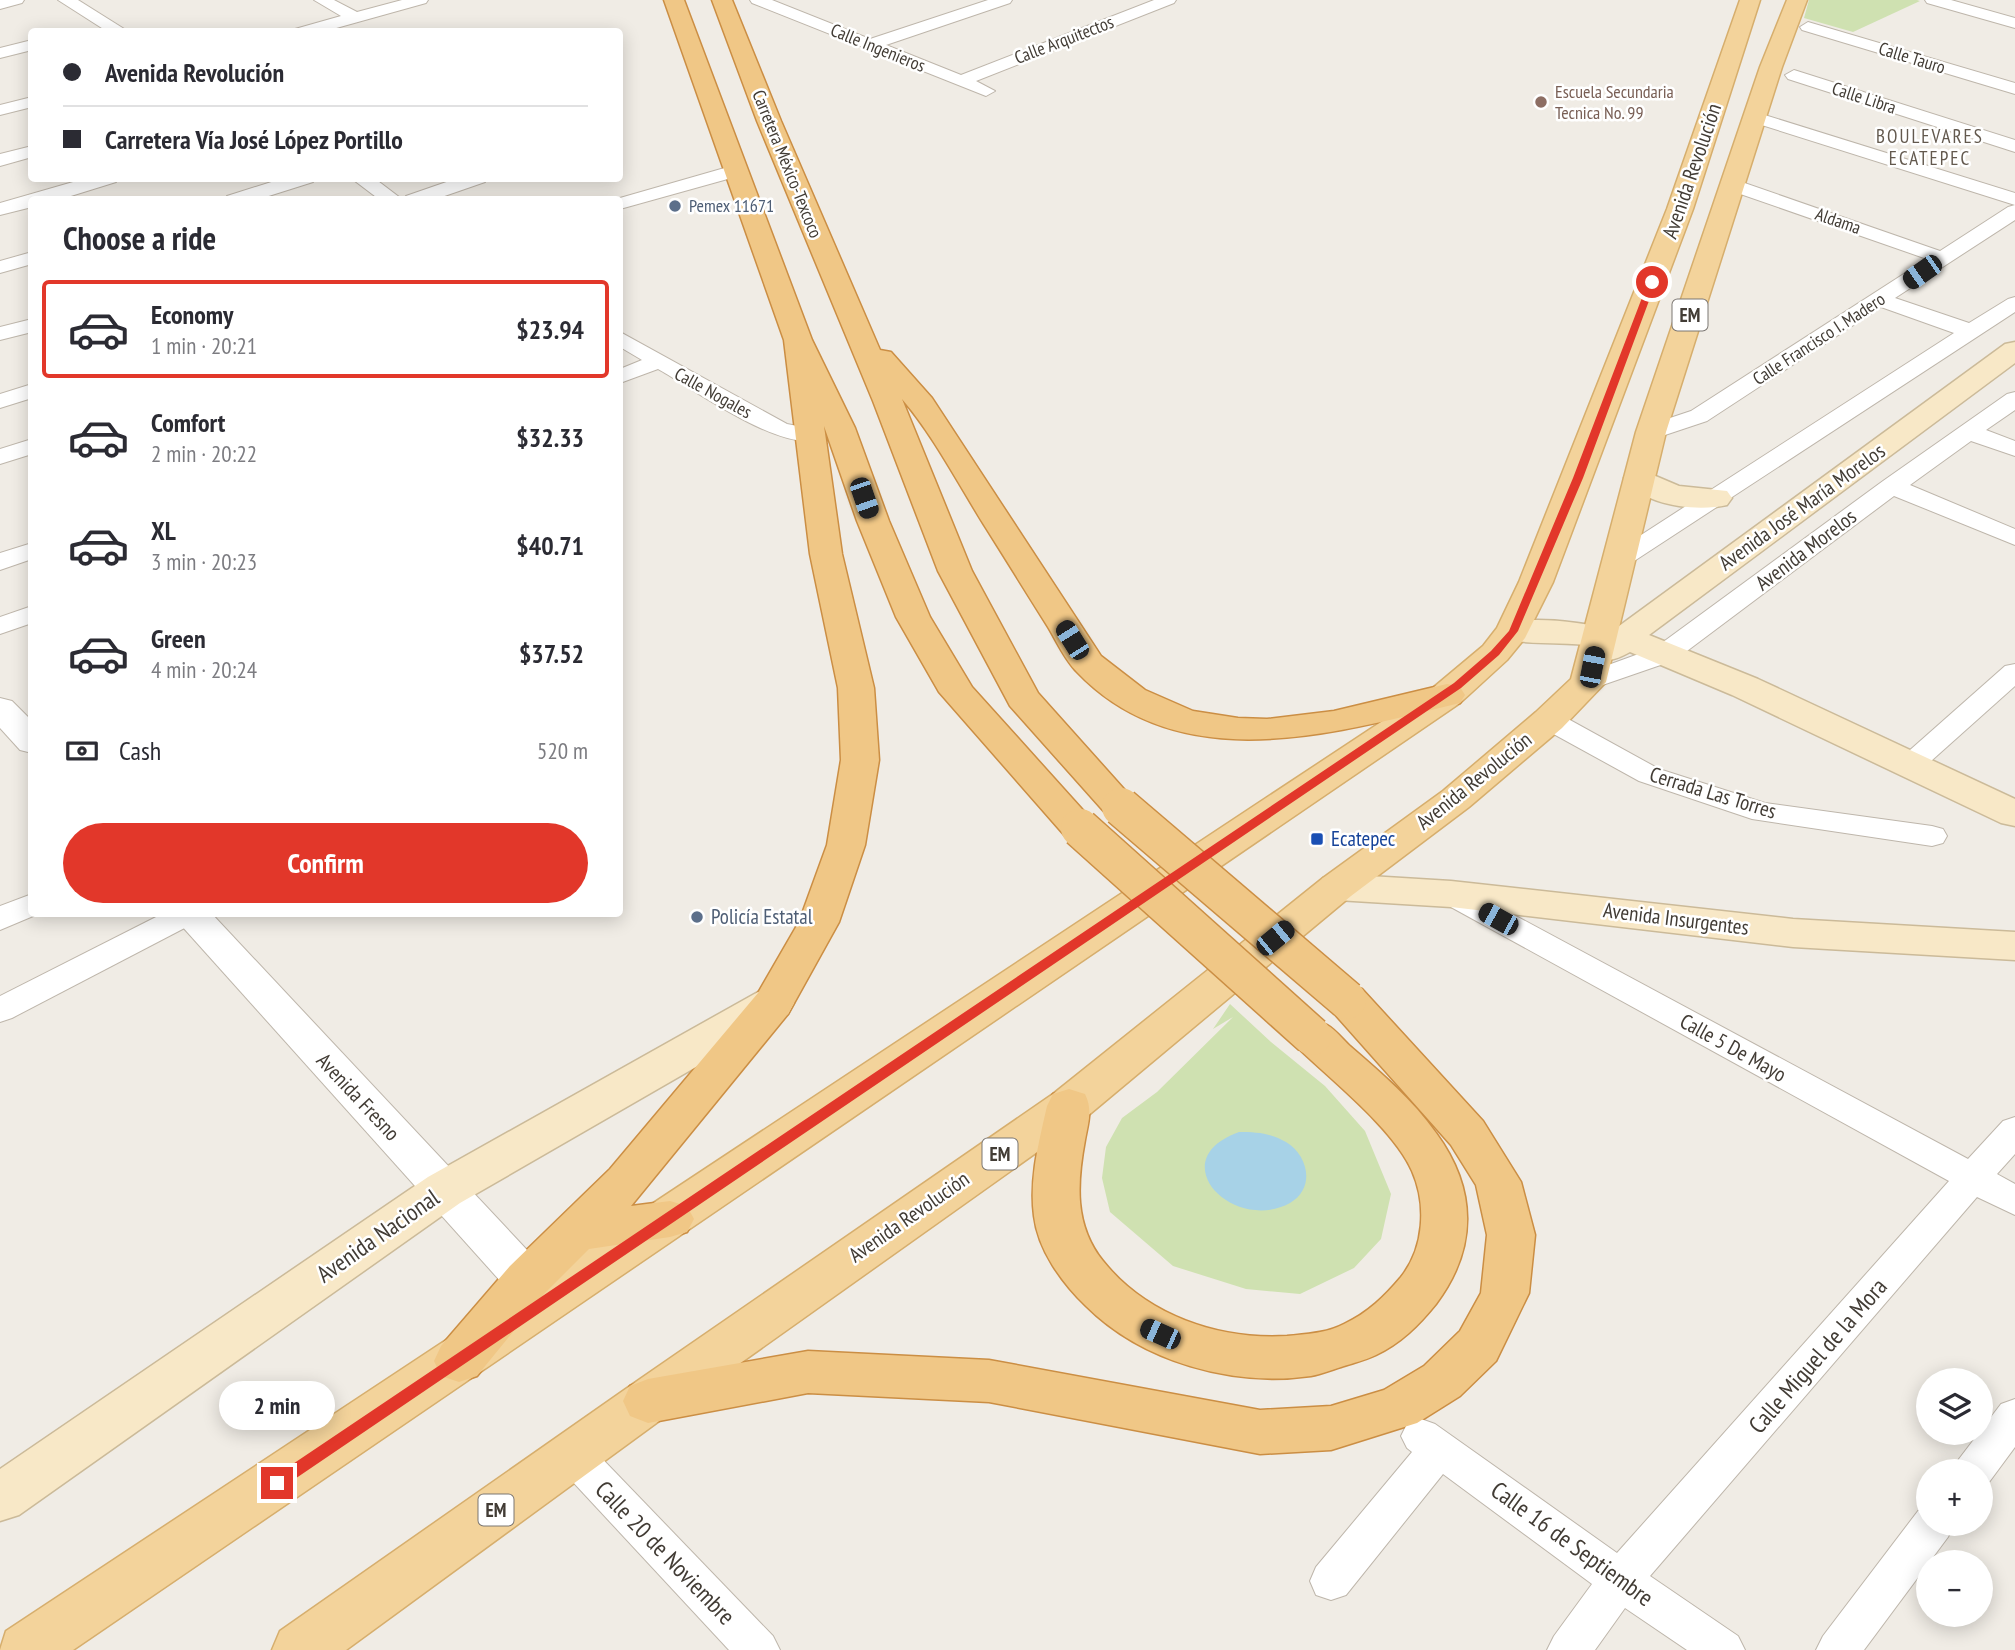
<!DOCTYPE html>
<meta charset="utf-8">
<style>
body{margin:0;font-family:"PT Sans Narrow",sans-serif;background:#f2f2f3;color:#2b2b33;height:100vh;display:flex;flex-direction:column;font-size:26px;white-space:nowrap}
*{box-sizing:border-box;margin:0}
p{font-size:23px;color:#7c7c81}
.icon{flex:none;width:38px;height:38px;fill:none;stroke:currentColor;stroke-width:2;stroke-linecap:round;stroke-linejoin:round}
.map{position:relative;flex:1;overflow:hidden}
.panel{position:absolute;left:28px;top:196px;width:595px;height:721px;display:flex;flex-direction:column;background:#fff;border-radius:7px;box-shadow:0 4px 18px #0003}
.panel>*{flex:none}
.hud{position:absolute;left:28px;top:28px;width:595px;height:154px;border-radius:7px;box-shadow:0 4px 18px #0003;display:grid;align-content:center;height:154px;padding:0 35px;background:#fff}
.buttons{position:absolute;left:1916px;top:1368px;display:grid;gap:14px}
.buttons a{display:grid;place-items:center;width:77px;height:77px;border-radius:50%;background:#fff;box-shadow:0 4px 18px #0003;font-size:35px}
.end{position:absolute;width:32px;height:32px;margin:-16px;border:9px solid #e2372a;background:#fff;box-shadow:0 0 0 4px #fff}
.from{border-radius:50%}
.bubble{position:absolute;height:49px;border-radius:24px;background:#fff;box-shadow:0 4px 18px #0003;font-size:23px;font-weight:700;line-height:49px;text-align:center}
.car{position:absolute;width:21px;height:42px;margin:-21px -10px;border-radius:9px;box-shadow:0 0 5px 2px #0007;background:linear-gradient(#222 24%,#8ab4d8 0 40%,#222 0 76%,#8ab4d8 0 86%,#222 0)}
.hud b{display:flex;align-items:center;gap:24px;height:66px;font-size:26px}
.hud b+b{border-top:2px solid #e1e1e2}
.hud i{width:18px;height:18px;background:#2b2b33}
ul{padding:0;list-style:none}
li{display:flex;align-items:center;gap:21px;height:98px;margin:0 14px 10px;padding:0 21px;border:4px solid transparent;border-radius:7px}
li div{flex:1}
li b{display:block;font-size:26px}
li em{font-style:normal;font-weight:700}
li.active{border-color:#e2372a}
li>.icon{width:63px;height:63px;stroke-width:1.5}
h2{padding:0 35px;font-size:32px;line-height:84px}
.pay{display:flex;align-items:center;gap:18px;height:77px;padding:0 35px;font-size:26px}
.pay p{margin-inline-start:auto}
.action{display:flex;gap:14px;margin-top:auto;padding:14px 35px}
.action a{flex:1;height:80px;border-radius:42px;background:#e2372a;color:#fff;font-size:28px;font-weight:700;line-height:80px;text-align:center}
.map>svg:first-child{display:block}
.green{fill:#cfe1b1}
.water{fill:#a7d2e7}
.lines{fill:none;stroke-linecap:round;stroke-linejoin:round}
.minor-casing{stroke:#beb6ab;stroke-width:2}
.tertiary-casing{stroke:#beb6ab;stroke-width:2}
.secondary-casing{stroke:#cbba99;stroke-width:3}
.primary-casing{stroke:#d6ae6d;stroke-width:3}
.trunk-casing{stroke:#cb8e44;stroke-width:3}
.minor{fill:#fff;fill-rule:evenodd}
.tertiary{fill:#fff;fill-rule:evenodd}
.secondary{fill:#f8e8c7;fill-rule:evenodd}
.primary{fill:#f3d39b;fill-rule:evenodd}
.trunk{fill:#f0c786;fill-rule:evenodd}
.trunk-bridge-casing{stroke:#cb8e44;stroke-width:41;stroke-linecap:butt}
.trunk-bridge{stroke:#f0c786;stroke-width:38}
.route{fill:#e2372a}
.education-dot{fill:#8d6e63;stroke:#fff;stroke-width:2.5}
.service-dot{fill:#5c6f8a;stroke:#fff;stroke-width:2.5}
.transit-dot{fill:#1a4fb4;stroke:#fff;stroke-width:2.5}
.labels{text-anchor:middle;stroke-width:5;stroke-linejoin:round;paint-order:stroke}
.far-street-label{font-size:18px;fill:#423c35;stroke:#fff}
.far-education-label{font-size:18px;fill:#785e54;stroke:#fff;text-anchor:start}
.far-service-label{font-size:18px;fill:#4e5e75;stroke:#fff;text-anchor:start}
.far-neighbourhood-label{font-size:19px;letter-spacing:2px;fill:#63594e;stroke:#fff}
.shield{fill:#fff;stroke:#7b7672;stroke-width:2}
.shield-label{font-size:19px;font-weight:bold;fill:#423c35}
.street-label{font-size:21px;fill:#423c35;stroke:#fff}
.transit-label{font-size:21px;fill:#164399;stroke:#fff;text-anchor:start}
.service-label{font-size:21px;fill:#4e5e75;stroke:#fff;text-anchor:start}
.near-street-label{font-size:24px;fill:#423c35;stroke:#fff}
</style>
<div class="map">
<svg width="2015" height="1650" viewBox="0 0 2015 1650">
<rect width="100%" height="100%" fill="#f0ece5"/>
<!-- green -->
<g class="green">
<polygon points="1809,0 1917,0 1920,1 1853,32 1804,18"/>
<polygon points="1230,1004 1271,1042 1325,1086 1365,1131 1391,1194 1381,1239 1354,1268 1300,1294 1246,1289 1173,1266 1110,1212 1102,1178 1106,1147 1122,1118 1157,1092 1233,1017 1213,1029"/>
</g>
<!-- water -->
<path class="water" d="M1239,1132C1256,1132 1271,1133 1286,1142C1308,1155 1316,1188 1290,1203C1233,1234 1161,1160 1239,1132Z"/>
<g class="lines">
<defs>
<g id="minor">
<polygon points="0,0 24,0 22,3 0,9"/>
<polygon points="58,0 78,0 129,32 108,32"/>
<polygon points="314,0 334,0 357,12 402,0 428,0 426,3 322,32 293,32 295,29 341,16"/>
<polygon points="750,0 772,0 870,39 988,0 1012,0 1010,3 886,45 961,75 1154,0 1176,0 1174,3 976,81 995,91 986,96 752,3"/>
<polygon points="1925,0 1951,0 2015,18 2015,28 1927,3"/>
<polygon points="1808,22 2015,83 2015,94 1802,30 1800,27"/>
<polygon points="32,40 32,50 0,58 0,48"/>
<polygon points="1794,70 2015,140 2015,152 1788,79 1785,75"/>
<polygon points="32,97 32,107 0,115 0,105"/>
<polygon points="1755,112 2015,193 2015,205 1749,121 1746,117 1749,113"/>
<polygon points="32,146 32,157 0,166 0,154"/>
<polygon points="735,165 742,167 744,171 742,175 620,209 620,200 613,200"/>
<polygon points="87,178 118,178 116,182 58,200 32,200 32,207 0,215 0,203"/>
<polygon points="284,178 315,178 313,182 256,200 225,200 227,196"/>
<polygon points="351,178 374,178 403,200 380,200"/>
<polygon points="458,178 487,178 485,182 433,200 404,200 406,196"/>
<polygon points="1733,179 1940,251 2008,207 2015,205 2015,220 1895,298 1969,323 2008,299 2015,297 2015,312 1625,567 1616,570 1607,567 1603,562 1607,557 1954,333 1881,307 1707,421 1659,437 1643,437 1639,432 1643,427 1691,411 1927,259 1726,189 1723,185 1726,181"/>
<polygon points="32,252 32,264 0,273 0,261"/>
<polygon points="32,319 32,332 0,340 0,327"/>
<path d="M620,332L787,424L818,430L822,435L818,440C777,450 695,390 658,369L620,383V369L642,360L620,347Z"/>
<polygon points="32,384 32,398 0,408 0,394"/>
<polygon points="2015,392 2015,410 1986,430 2015,441 2015,456 1971,441 1910,485 2015,529 2015,545 1894,496 1675,660 1588,690 1578,688 1574,682 1578,676 1655,648 1883,481 2007,394"/>
<polygon points="32,439 32,454 0,464 0,449"/>
<polygon points="32,543 32,559 0,570 0,553"/>
<polygon points="32,606 32,623 0,634 0,617"/>
<polygon points="2015,664 2015,686 1921,770 1911,773 1901,770 1897,764 1901,758 2005,666"/>
<polygon points="1549,712 1559,714 1659,769 1765,803 1932,826 1943,829 1947,836 1943,843 1932,846 1752,819 1639,781 1539,726 1535,720 1539,714"/>
<polygon points="1451,884 1462,887 1968,1159 2003,1121 2015,1117 2015,1154 1997,1174 2015,1184 2015,1215 1977,1197 1650,1576 1738,1636 1745,1650 1687,1650 1625,1608 1595,1650 1547,1650 1554,1636 1592,1584 1443,1474 1346,1595 1331,1600 1316,1595 1310,1581 1316,1567 1412,1452 1407,1448 1401,1436 1407,1424 1421,1419 1435,1424 1617,1553 1949,1181 1440,901 1436,894 1440,887"/>
<polygon points="32,894 32,914 38,914 0,930 0,906"/>
<polygon points="162,914 203,914 198,921 12,1018 0,1022 0,996"/>
<polygon points="2015,1399 2015,1447 1987,1485 1981,1487 1981,1472 1953,1472 1959,1459 2001,1404"/>
<polygon points="573,1437 587,1443 773,1636 780,1650 729,1650 559,1467 553,1455 559,1443"/>
<polygon points="1928,1507 1928,1524 1954,1524 1948,1537 1864,1650 1816,1650 1823,1636 1918,1511"/>
</g>
<g id="tertiary">
<polygon points="0,698 12,701 32,721 32,753 20,750 0,728"/>
<polygon points="171,914 212,914 543,1267 550,1280 543,1293 527,1299 511,1293"/>
</g>
<g id="secondary">
<path d="M2015,342V363L1649,635L1758,679L2015,799V826L2001,823L1732,695L1630,652C1617,659 1611,662 1596,658L1591,651L1594,646C1563,641 1531,646 1501,638L1496,631L1501,624C1537,615 1579,623 1615,629L2005,344Z"/>
<path d="M1639,469L1679,486L1727,491L1732,498L1727,505C1697,512 1643,506 1624,478L1628,471Z"/>
<polygon points="1337,874 1451,881 1793,919 2015,932 2015,960 1793,947 1451,907 1337,900 1323,896 1317,887 1323,878"/>
<polygon points="773,988 788,992 794,1003 788,1014 460,1203 19,1515 0,1521 0,1469 428,1177 758,992"/>
</g>
<g id="primary">
<polygon points="1740,0 1760,0 1693,209 1553,582 1525,638 1507,660 1460,703 73,1650 0,1650 6,1631 1434,687 1483,646 1497,628 1519,582 1667,209"/>
<polygon points="1787,0 1807,0 1782,67 1666,432 1606,682 1562,728 1469,807 1351,896 1085,1118 666,1416 346,1650 272,1650 280,1631 630,1386 1053,1094 1323,878 1443,791 1536,712 1571,679 1636,432 1760,67"/>
</g>
<g id="trunk">
<polygon points="664,0 684,0 812,340 855,428 889,521 930,617 972,687 1099,828 1094,837 1080,840 1066,837 939,692 896,617 857,521 824,426 842,554 874,688 879,760 865,845 839,922 788,1014 631,1206 670,1201 687,1206 694,1219 687,1232 670,1237 589,1249 544,1294 477,1376 459,1382 441,1376 434,1361 441,1346 510,1266 610,1169 758,993 799,922 827,845 841,760 838,688 810,554 784,340"/>
<path d="M712,0H732L781,121L880,350L891,352L932,398L1101,656L1145,690L1193,711L1238,718L1267,719L1334,711L1447,684L1460,687L1465,695L1460,703C1335,733 1180,780 1077,672C1065,660 1057,642 1048,627C1027,594 1007,561 986,528C960,487 934,436 902,399L972,571L1038,693L1140,807L1134,816L1121,819L1108,816L1010,706L938,571L873,401L757,121Z"/>
<polygon points="1347,985 1362,989 1483,1121 1521,1182 1535,1235 1529,1293 1496,1361 1460,1396 1417,1423 1331,1450 1260,1454 989,1402 808,1393 648,1423 630,1416 623,1401 630,1386 648,1379 808,1351 989,1360 1260,1410 1331,1406 1384,1390 1424,1366 1460,1331 1481,1293 1487,1235 1476,1185 1451,1145 1332,1011 1326,1000 1332,989"/>
<path d="M1312,1021C1317,1022 1323,1023 1327,1025C1336,1030 1343,1040 1351,1047C1381,1073 1413,1100 1436,1133C1477,1189 1478,1248 1436,1304C1419,1325 1401,1343 1376,1355C1366,1360 1353,1363 1341,1367C1331,1370 1321,1374 1311,1376C1233,1387 1142,1362 1086,1306C1062,1283 1038,1250 1034,1216C1029,1179 1039,1142 1047,1106L1053,1094L1069,1089L1085,1094C1093,1110 1088,1123 1085,1140C1077,1183 1074,1225 1103,1261C1147,1316 1219,1340 1287,1336C1307,1334 1327,1333 1344,1324C1368,1313 1385,1296 1401,1277C1424,1248 1427,1205 1412,1171C1394,1129 1330,1079 1297,1047L1290,1036L1297,1025Z"/>
</g>
</defs>
<!-- minor casing -->
<use href="#minor" class="minor-casing"/>
<!-- tertiary casing -->
<use href="#tertiary" class="tertiary-casing"/>
<!-- secondary casing -->
<use href="#secondary" class="secondary-casing"/>
<!-- primary casing -->
<use href="#primary" class="primary-casing"/>
<!-- trunk casing -->
<use href="#trunk" class="trunk-casing"/>
<!-- minor -->
<use href="#minor" class="minor"/>
<!-- tertiary -->
<use href="#tertiary" class="tertiary"/>
<!-- secondary -->
<use href="#secondary" class="secondary"/>
<!-- primary -->
<use href="#primary" class="primary"/>
<!-- trunk -->
<use href="#trunk" class="trunk"/>
<defs>
<g id="trunk-bridge">
<polyline points="1121,807 1347,1000"/>
<polyline points="1080,828 1312,1036"/>
</g>
</defs>
<!-- trunk-bridge casing -->
<use href="#trunk-bridge" class="trunk-bridge-casing"/>
<!-- trunk-bridge -->
<use href="#trunk-bridge" class="trunk-bridge"/>
</g>
<!-- route -->
<polygon class="route" points="1652,280 1656,282 1583,478 1518,631 1499,655 1461,688 283,1487 272,1487 269,1483 272,1478 1454,683 1491,651 1509,631 1573,478 1648,282"/>
<!-- markers -->
<circle class="education-dot" cx="1541" cy="102" r="7"/>
<g class="service-dot">
<circle cx="675" cy="206" r="7"/>
<circle cx="697" cy="917" r="7"/>
</g>
<rect class="transit-dot" x="1310" y="832" width="14" height="14" rx="3.5"/>
<g class="labels">
<!-- far-street labels -->
<g class="far-street-label">
<text transform="translate(1064 40) rotate(-21)" y="6">Calle Arquitectos</text>
<text transform="translate(878 48) rotate(22)" y="6">Calle Ingenieros</text>
<text transform="translate(1912 58) rotate(17)" y="6">Calle Tauro</text>
<text transform="translate(1864 98) rotate(18)" y="6">Calle Libra</text>
<text transform="translate(787 164) rotate(68)" y="6">Carretera México-Texcoco</text>
<text transform="translate(1838 221) rotate(19)" y="6">Aldama</text>
<text transform="translate(1819 339) rotate(-33)" y="6">Calle Francisco I. Madero</text>
<text transform="translate(713 393) rotate(29)" y="6">Calle Nogales</text>
</g>
<!-- far-education labels -->
<g class="far-education-label">
<text x="1555" y="98">Escuela Secundaria<tspan x="1555" dy="21">Tecnica No. 99</tspan></text>
</g>
<!-- far-service labels -->
<g class="far-service-label">
<text x="689" y="212">Pemex 11671</text>
</g>
<!-- far-neighbourhood labels -->
<g class="far-neighbourhood-label">
<text x="1930" y="143">BOULEVARES<tspan x="1930" dy="22">ECATEPEC</tspan></text>
</g>
<!-- shield labels -->
<g class="shield">
<rect x="1672.5" y="299.5" width="35" height="31" rx="5"/>
<rect x="982.5" y="1138.5" width="35" height="31" rx="5"/>
<rect x="478.5" y="1494.5" width="35" height="31" rx="5"/>
</g>
<g class="shield-label">
<text x="1690" y="322">EM</text>
<text x="1000" y="1161">EM</text>
<text x="496" y="1517">EM</text>
</g>
<!-- street labels -->
<g class="street-label">
<text transform="translate(1692 171) rotate(-71)" y="7">Avenida Revolución</text>
<text transform="translate(1802 507) rotate(-36)" y="7">Avenida José María Morelos</text>
<text transform="translate(1806 550) rotate(-37)" y="7">Avenida Morelos</text>
<text transform="translate(1474 781) rotate(-39)" y="7">Avenida Revolución</text>
<text transform="translate(1713 793) rotate(17)" y="7">Cerrada Las Torres</text>
<text transform="translate(1676 919) rotate(7)" y="7">Avenida Insurgentes</text>
<text transform="translate(1733 1048) rotate(29)" y="7">Calle 5 De Mayo</text>
<text transform="translate(358 1097) rotate(47)" y="7">Avenida Fresno</text>
<text transform="translate(909 1217) rotate(-35)" y="7">Avenida Revolución</text>
</g>
<!-- transit labels -->
<g class="transit-label">
<text x="1331" y="846">Ecatepec</text>
</g>
<!-- service labels -->
<g class="service-label">
<text x="711" y="924">Policía Estatal</text>
</g>
<!-- near-street labels -->
<g class="near-street-label">
<text transform="translate(378 1236) rotate(-35)" y="8">Avenida Nacional</text>
<text transform="translate(1818 1356) rotate(-49)" y="8">Calle Miguel de la Mora</text>
<text transform="translate(1572 1544) rotate(36)" y="8">Calle 16 de Septiembre</text>
<text transform="translate(665 1553) rotate(46)" y="8">Calle 20 de Noviembre</text>
</g>
</g>
</svg>
<div class="buttons">
<a><svg class="icon" aria-label="layers" viewBox="0 0 24 24"><path d="M12 4l9 5-9 5-9-5zM3 14l9 5 9-5"/></svg></a>
<a>+</a>
<a>−</a>
</div>
<i class="end from" style="left:1652px;top:282px"></i>
<i class="end" style="left:277px;top:1483px"></i>
<div class="bubble" style="left:219px;top:1381px;width:116px">2 min</div>
<i class="car" style="left:1922px;top:272px;rotate:235deg"></i>
<i class="car" style="left:864px;top:498px;rotate:161deg"></i>
<i class="car" style="left:1072px;top:640px;rotate:328deg"></i>
<i class="car" style="left:1592px;top:667px;rotate:11deg"></i>
<i class="car" style="left:1498px;top:919px;rotate:299deg"></i>
<i class="car" style="left:1275px;top:938px;rotate:51deg"></i>
<i class="car" style="left:1160px;top:1334px;rotate:294deg"></i>
<div class="hud">
<b><i class="from"></i>Avenida Revolución</b>
<b><i></i>Carretera Vía José López Portillo</b>
</div>
<section class="panel">
<h2>Choose a ride</h2>
<ul>
<li class="active"><svg class="icon" aria-label="car" viewBox="0 0 24 24"><path d="M5 17H2v-5l4-1 3-4h7l3 4 3 1v5h-3M9 17h6M6 11h13"/><circle cx="7" cy="17" r="2"/><circle cx="17" cy="17" r="2"/></svg><div><b>Economy</b><p>1 min · 20:21</p></div><em>$23.94</em></li>
<li><svg class="icon" aria-label="car" viewBox="0 0 24 24"><path d="M5 17H2v-5l4-1 3-4h7l3 4 3 1v5h-3M9 17h6M6 11h13"/><circle cx="7" cy="17" r="2"/><circle cx="17" cy="17" r="2"/></svg><div><b>Comfort</b><p>2 min · 20:22</p></div><em>$32.33</em></li>
<li><svg class="icon" aria-label="car" viewBox="0 0 24 24"><path d="M5 17H2v-5l4-1 3-4h7l3 4 3 1v5h-3M9 17h6M6 11h13"/><circle cx="7" cy="17" r="2"/><circle cx="17" cy="17" r="2"/></svg><div><b>XL</b><p>3 min · 20:23</p></div><em>$40.71</em></li>
<li><svg class="icon" aria-label="car" viewBox="0 0 24 24"><path d="M5 17H2v-5l4-1 3-4h7l3 4 3 1v5h-3M9 17h6M6 11h13"/><circle cx="7" cy="17" r="2"/><circle cx="17" cy="17" r="2"/></svg><div><b>Green</b><p>4 min · 20:24</p></div><em>$37.52</em></li>
</ul>
<div class="pay"><svg class="icon" aria-label="cash" viewBox="0 0 24 24"><path d="M3 7h18v10H3z"/><circle cx="12" cy="12" r="2"/></svg>Cash<p>520 m</p></div>
<div class="action"><a>Confirm</a></div>
</section>
</div>
